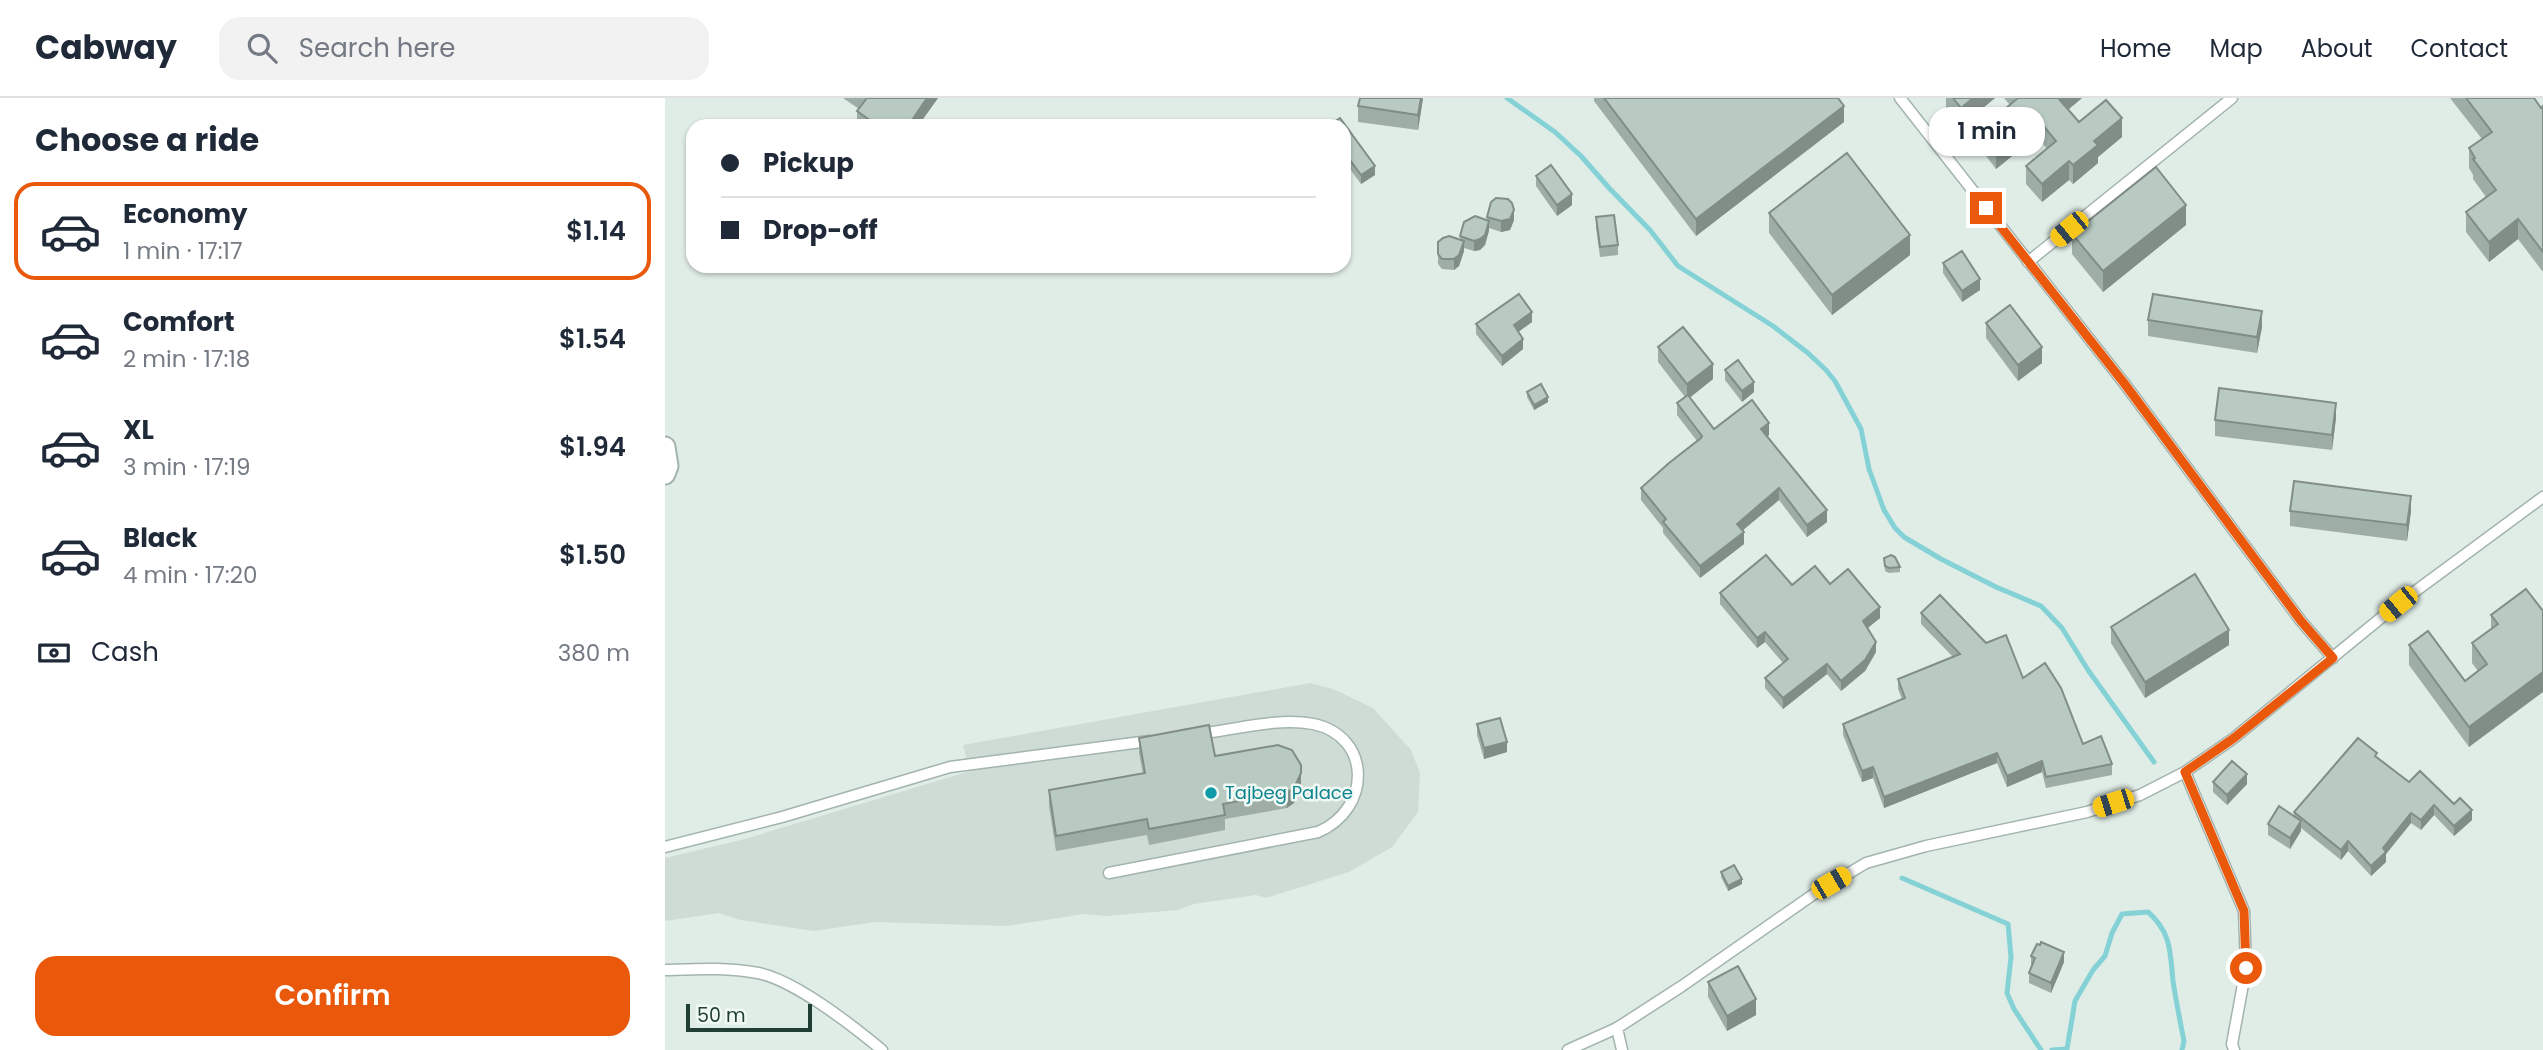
<!DOCTYPE html>
<meta charset="utf-8">
<style>
body{margin:0;font-family:Poppins,sans-serif;background:#f2f2f3;color:#1f2937;height:100vh;display:flex;flex-direction:column;font-size:26px;white-space:nowrap}
*{box-sizing:border-box;margin:0}
p{font-size:23px;color:#747a83}
.icon{flex:none;width:38px;height:38px;fill:none;stroke:currentColor;stroke-width:2;stroke-linecap:round;stroke-linejoin:round}
.map{position:relative;flex:1;overflow:hidden}
.panel{display:flex;flex-direction:column;background:#fff;width:665px}
.panel>*{flex:none}
.hud{position:absolute;left:21px;top:21px;width:665px;height:154px;border-radius:21px;box-shadow:0 2px 5px #0004;display:grid;align-content:center;height:154px;padding:0 35px;background:#fff}
.scale{position:absolute;left:21px;bottom:18px;width:126px;box-sizing:border-box;padding-left:7px;border:4px solid #203e33;border-top:0;font-size:19px;line-height:24px;white-space:nowrap;color:#203e33;-webkit-text-stroke:5px #f1f9f4;paint-order:stroke}
.end{position:absolute;width:32px;height:32px;margin:-16px;border:9px solid #ea580c;background:#fff;box-shadow:0 0 0 4px #fff}
.from{border-radius:50%}
.bubble{position:absolute;height:49px;border-radius:21px;background:#fff;box-shadow:0 2px 5px #0004;font-size:23px;font-weight:600;line-height:49px;text-align:center}
.car{position:absolute;width:21px;height:42px;margin:-21px -10px;border-radius:9px;box-shadow:0 0 5px 2px #0007;background:linear-gradient(#f5c518 24%,#345 0 40%,#f5c518 0 76%,#345 0 86%,#f5c518 0)}
.hud b{display:flex;align-items:center;gap:24px;height:66px;font-size:26px}
.hud b+b{border-top:2px solid #e0e1e3}
.hud i{width:18px;height:18px;background:#1f2937}
ul{padding:0;list-style:none}
li{display:flex;align-items:center;gap:21px;height:98px;margin:0 14px 10px;padding:0 21px;border:4px solid transparent;border-radius:21px}
li div{flex:1}
li b{display:block;font-size:26px}
li em{font-style:normal;font-weight:600}
li.on{border-color:#ea580c}
li>.icon{width:63px;height:63px;stroke-width:1.5}
h2{padding:0 35px;font-size:32px;line-height:84px}
.pay{display:flex;align-items:center;gap:18px;height:77px;padding:0 35px;font-size:26px}
.pay p{margin-inline-start:auto}
.primary-button{display:flex;gap:14px;margin-top:auto;padding:14px 35px}
.primary-button a{flex:1;height:80px;border-radius:21px;background:#ea580c;color:#fff;font-size:28px;font-weight:600;line-height:80px;text-align:center}
header{display:flex;align-items:center;gap:42px;box-sizing:border-box;height:98px;padding:0 35px;background:#fff;border-bottom:2px solid #e0e1e3}
header strong{font-size:33px}
nav{display:flex;gap:38px;margin-inline-start:auto;font-size:24px}
.search{width:490px;height:63px;background:#f2f2f3;display:flex;align-items:center;gap:18px;box-sizing:border-box;padding:0 24px;border-radius:21px;color:#747a83;font-size:26px}
main{display:flex;flex:1;min-height:0}
.map>svg:first-child{display:block}
.built{fill:#cedcd5}
.lines{fill:none;stroke-linecap:round;stroke-linejoin:round}
.stream{stroke:#84d2d6;stroke-width:5}
.service-casing{stroke:#a3b4ad;stroke-width:13}
.minor-casing{stroke:#a3b4ad;stroke-width:23}
.service{stroke:#fff;stroke-width:10}
.minor{stroke:#fff;stroke-width:19}
.wall{fill:#9eaea6}
.shaded-wall{fill:#818d87}
.building{fill:#b8cac1;stroke:#818d87;stroke-width:2}
.route{stroke:#ea580c;stroke-width:9}
.culture-dot{fill:#0f9aa8;stroke:#f1f9f4;stroke-width:2.5}
.labels{text-anchor:middle;stroke-width:5;stroke-linejoin:round;paint-order:stroke}
.culture-label{font-size:18px;fill:#0d838f;stroke:#f1f9f4;text-anchor:start}
</style>
<header>
<strong>Cabway</strong>
<div class="search"><svg class="icon" aria-label="search" viewBox="0 0 24 24"><circle cx="10" cy="10" r="6"/><path d="M15 15l6 6"/></svg>Search here</div>
<nav><a>Home</a><a>Map</a><a>About</a><a>Contact</a></nav>
</header>
<main>
<section class="panel">
<h2>Choose a ride</h2>
<ul>
<li class="on"><svg class="icon" aria-label="car" viewBox="0 0 24 24"><path d="M5 17H2v-5l4-1 3-4h7l3 4 3 1v5h-3M9 17h6M6 11h13"/><circle cx="7" cy="17" r="2"/><circle cx="17" cy="17" r="2"/></svg><div><b>Economy</b><p>1 min · 17:17</p></div><em>$1.14</em></li>
<li><svg class="icon" aria-label="car" viewBox="0 0 24 24"><path d="M5 17H2v-5l4-1 3-4h7l3 4 3 1v5h-3M9 17h6M6 11h13"/><circle cx="7" cy="17" r="2"/><circle cx="17" cy="17" r="2"/></svg><div><b>Comfort</b><p>2 min · 17:18</p></div><em>$1.54</em></li>
<li><svg class="icon" aria-label="car" viewBox="0 0 24 24"><path d="M5 17H2v-5l4-1 3-4h7l3 4 3 1v5h-3M9 17h6M6 11h13"/><circle cx="7" cy="17" r="2"/><circle cx="17" cy="17" r="2"/></svg><div><b>XL</b><p>3 min · 17:19</p></div><em>$1.94</em></li>
<li><svg class="icon" aria-label="car" viewBox="0 0 24 24"><path d="M5 17H2v-5l4-1 3-4h7l3 4 3 1v5h-3M9 17h6M6 11h13"/><circle cx="7" cy="17" r="2"/><circle cx="17" cy="17" r="2"/></svg><div><b>Black</b><p>4 min · 17:20</p></div><em>$1.50</em></li>
</ul>
<div class="pay"><svg class="icon" aria-label="cash" viewBox="0 0 24 24"><path d="M3 7h18v10H3z"/><circle cx="12" cy="12" r="2"/></svg>Cash<p>380 m</p></div>
<div class="primary-button"><a>Confirm</a></div>
</section>
<div class="map">
<svg width="1878" height="952" viewBox="0 0 1878 952">
<rect width="100%" height="100%" fill="#e0ece6"/>
<!-- built -->
<polygon class="built" points="645,585 668,591 708,610 746,652 755,675 753,714 727,749 684,774 601,800 591,797 529,806 513,812 441,818 419,816 342,828 210,824 149,833 75,822 54,815 0,823 0,760 80,741 305,673 298,647"/>
<g class="lines">
<!-- stream -->
<g class="stream">
<polyline points="842,0 890,34 916,58 945,91 985,132 1013,168 1108,228 1143,255 1161,272 1170,283 1196,331 1204,371 1219,412 1230,430 1239,439 1276,461 1331,489 1376,508 1397,530 1423,572 1489,664"/>
<polyline points="1237,780 1343,826 1346,859 1342,895 1349,911 1376,952"/>
<path d="M1387,952L1402,951L1410,903L1428,872L1440,858L1447,835L1457,816L1483,814C1507,835 1505,855 1508,883C1511,903 1515,923 1519,943L1517,952"/>
</g>
<defs>
<g id="service">
<polyline points="1235,0 1459,285 1636,523 1668,560"/>
<polyline points="1363,164 1567,0"/>
<polyline points="1520,674 1579,813 1581,870 1567,946 1569,952"/>
<polyline points="0,749 117,719 285,669 484,643"/>
<path d="M444,775L653,734C707,711 707,638 648,626C614,619 568,632 534,636"/>
<path d="M0,872C31,871 62,869 93,875C129,882 188,928 217,952"/>
<polyline points="903,952 952,930"/>
<polyline points="957,952 952,930 1017,888 1149,796 1201,765 1261,748 1422,714 1475,697 1520,674 1569,640 1733,506 1878,399"/>
</g>
<polyline id="minor" points="0,349 3,368 0,376"/>
</defs>
<!-- service casing -->
<use href="#service" class="service-casing"/>
<!-- minor casing -->
<use href="#minor" class="minor-casing"/>
<!-- service -->
<use href="#service" class="service"/>
<!-- minor -->
<use href="#minor" class="minor"/>
</g>
<!-- wall -->
<g class="wall">
<polygon points="178,0 273,0 253,28 192,28 192,13 194,11"/>
<polygon points="758,0 753,32 693,24 693,8"/>
<polygon points="929,0 1173,0 1179,24 1031,138 929,3"/>
<polygon points="1281,0 1330,0 1296,28 1281,10"/>
<polygon points="1339,0 1417,0 1403,12 1414,24 1457,39 1433,59 1433,65 1408,86 1404,82 1377,104 1361,86 1361,68 1382,51 1372,38 1331,71 1315,50 1315,32 1345,7"/>
<polygon points="1785,0 1869,0 1876,10 1878,8 1878,174 1853,141 1824,164 1801,134 1801,114 1821,99 1808,81 1808,77 1804,70 1804,50 1817,41"/>
<polygon points="679,28 710,77 696,86 679,63"/>
<polygon points="871,78 907,107 892,118 871,88"/>
<polygon points="1104,115 1245,157 1167,217 1104,135"/>
<polygon points="822,119 849,122 845,132 836,134 824,130 820,147 815,152 809,153 799,150 799,153 794,168 789,172 777,171 773,166 773,144 795,141 795,138 822,122"/>
<polygon points="931,119 953,147 953,157 935,159 931,129"/>
<polygon points="1521,127 1438,194 1407,156 1407,136"/>
<polygon points="1278,165 1315,192 1297,204 1278,175"/>
<polygon points="1483,222 1597,229 1592,255 1483,238"/>
<polygon points="867,224 853,234 858,251 837,268 811,236 811,226"/>
<polygon points="1321,225 1377,265 1353,283 1321,240"/>
<polygon points="993,249 1048,281 1025,299 1049,331 1104,337 1102,338 1162,424 1142,439 1114,402 1077,433 1079,446 1035,480 998,435 998,430 976,402 976,390 1032,343 1012,317 1012,305 1020,299 993,264"/>
<polygon points="1060,272 1089,294 1077,304 1060,282"/>
<polygon points="862,294 883,304 869,312 862,299"/>
<polygon points="1671,320 1667,352 1550,338 1550,322"/>
<polygon points="1625,413 1746,413 1742,443 1625,428"/>
<polygon points="1219,460 1235,469 1235,474 1224,475 1220,473"/>
<polygon points="1165,486 1215,520 1202,530 1211,554 1200,573 1176,593 1162,576 1118,611 1100,590 1100,580 1118,565 1100,544 1092,550 1055,506 1055,495 1127,487"/>
<polygon points="1861,491 1804,649 1744,567 1744,547 1800,583 1813,573 1807,565 1807,545 1826,531 1826,517"/>
<polygon points="1256,515 1321,545 1358,580 1418,646 1447,666 1447,677 1381,690 1377,674 1342,689 1332,665 1219,710 1208,680 1197,684 1178,637 1178,626 1237,601 1233,591 1233,581 1288,559 1256,526"/>
<polygon points="1446,529 1564,547 1480,600 1446,545"/>
<polygon points="812,626 842,654 819,661 812,637"/>
<polygon points="474,640 550,658 636,691 629,705 622,710 560,721 560,732 484,747 482,737 391,753 384,708 384,692 478,676 474,655"/>
<polygon points="1712,659 1744,684 1789,706 1807,722 1789,738 1769,717 1756,732 1746,725 1721,756 1721,764 1706,778 1683,753 1676,762 1636,730 1636,733 1625,751 1603,737 1603,726 1629,718 1629,714"/>
<polygon points="1548,684 1582,686 1562,707 1548,694"/>
<polygon points="1056,774 1077,786 1063,793 1056,779"/>
<polygon points="1366,858 1399,864 1386,895 1364,885 1364,875 1366,869"/>
<polygon points="1043,884 1091,917 1062,933 1043,899"/>
</g>
<!-- shaded-wall -->
<g class="shaded-wall">
<polygon points="262,0 273,0 253,28 243,28"/>
<polygon points="756,0 758,0 753,32 753,17"/>
<polygon points="1308,0 1330,0 1296,28 1296,10"/>
<polygon points="1395,0 1417,0 1394,19 1394,1"/>
<polygon points="1179,8 1179,24 1031,138 1031,121"/>
<polygon points="1372,20 1372,38 1331,71 1331,52"/>
<polygon points="1457,20 1457,39 1433,59 1433,65 1408,86 1408,67 1429,43"/>
<polygon points="1404,63 1404,82 1377,104 1377,86"/>
<polygon points="710,68 710,77 696,86 696,77"/>
<polygon points="907,96 907,107 892,118 892,107"/>
<polygon points="1521,107 1521,127 1438,194 1438,173"/>
<polygon points="849,112 849,122 845,132 836,134 836,123"/>
<polygon points="1853,121 1853,141 1824,164 1824,144"/>
<polygon points="824,123 824,133 820,147 815,152 809,153 809,143"/>
<polygon points="1245,137 1245,157 1167,217 1167,197"/>
<polygon points="799,143 799,153 794,168 789,172 789,161"/>
<polygon points="1315,181 1315,192 1297,204 1297,193"/>
<polygon points="1597,213 1597,229 1592,255 1592,239"/>
<polygon points="867,214 867,224 849,237 849,227"/>
<polygon points="858,241 858,251 837,268 837,258"/>
<polygon points="1377,249 1377,265 1353,283 1353,267"/>
<polygon points="1048,266 1048,281 1022,302 1022,286"/>
<polygon points="1089,284 1089,294 1077,304 1077,293"/>
<polygon points="883,299 883,304 869,312 869,307"/>
<polygon points="1671,305 1671,320 1667,352 1667,337"/>
<polygon points="1104,325 1104,337 1096,343 1096,331"/>
<polygon points="1114,390 1114,402 1072,437 1072,426"/>
<polygon points="1746,398 1746,413 1742,443 1742,427"/>
<polygon points="1162,412 1162,424 1142,439 1142,427"/>
<polygon points="1079,434 1079,446 1035,480 1035,468"/>
<polygon points="1215,509 1215,520 1198,534 1198,523"/>
<polygon points="1564,532 1564,547 1480,600 1480,584"/>
<polygon points="1100,534 1100,544 1092,550 1092,540"/>
<polygon points="1211,544 1211,554 1200,573 1176,593 1176,583"/>
<polygon points="1162,566 1162,576 1118,611 1118,600"/>
<polygon points="1878,574 1878,594 1804,649 1804,629"/>
<polygon points="842,644 842,654 819,661 819,650"/>
<polygon points="1332,655 1332,665 1219,710 1219,699"/>
<polygon points="1377,663 1377,674 1342,689 1342,678"/>
<polygon points="1208,669 1208,680 1197,684 1197,673"/>
<polygon points="636,675 636,691 629,705 622,710 622,694"/>
<polygon points="1582,676 1582,686 1562,707 1562,697"/>
<polygon points="1769,707 1769,717 1756,732 1756,722"/>
<polygon points="1807,712 1807,722 1789,738 1789,728"/>
<polygon points="1746,715 1746,725 1721,756 1721,764 1706,778 1706,768 1718,750"/>
<polygon points="1636,723 1636,733 1625,751 1625,740"/>
<polygon points="1683,743 1683,753 1676,762 1676,752"/>
<polygon points="1077,781 1077,786 1063,793 1063,788"/>
<polygon points="1399,854 1399,864 1386,895 1386,885"/>
<polygon points="1091,901 1091,917 1062,933 1062,918"/>
</g>
<!-- building -->
<g class="building">
<polygon points="202,0 262,0 243,28 213,28 192,13"/>
<polygon points="695,0 756,0 753,17 693,8"/>
<polygon points="939,0 1173,0 1179,8 1031,121"/>
<polygon points="1288,0 1308,0 1296,10"/>
<polygon points="1353,0 1395,0 1394,1 1414,24 1441,2 1457,20 1429,43 1433,47 1408,67 1404,63 1377,86 1361,68 1391,43 1372,20 1331,52 1315,32"/>
<polygon points="1801,0 1869,0 1876,10 1878,8 1878,154 1853,121 1824,144 1801,114 1831,92 1808,61 1810,60 1804,50 1827,34"/>
<polygon points="675,20 710,68 696,77 679,54 679,28 663,28"/>
<polygon points="1182,55 1245,137 1167,197 1104,115"/>
<polygon points="886,67 907,96 892,107 871,78"/>
<polygon points="1491,69 1521,107 1438,173 1407,136"/>
<polygon points="831,100 843,101 847,105 849,112 845,121 836,123 822,119 826,104"/>
<polygon points="949,117 953,147 935,149 931,119"/>
<polygon points="810,118 824,123 820,137 815,141 809,143 795,138 799,124"/>
<polygon points="784,138 799,143 794,157 789,161 777,161 773,156 773,144 778,140"/>
<polygon points="1297,153 1315,181 1297,193 1278,165"/>
<polygon points="854,196 867,214 849,227 858,241 837,258 811,226"/>
<polygon points="1488,196 1597,213 1592,239 1483,222"/>
<polygon points="1345,207 1377,249 1353,267 1321,225"/>
<polygon points="1018,229 1048,266 1022,286 993,249"/>
<polygon points="1073,262 1089,284 1077,293 1060,272"/>
<polygon points="876,286 883,299 869,307 862,294"/>
<polygon points="1554,290 1671,305 1667,337 1550,322"/>
<polygon points="1023,297 1049,331 1087,302 1104,325 1096,331 1162,412 1142,427 1114,390 1072,426 1079,434 1035,468 998,424 1001,421 976,390 1004,365 1036,340 1037,338 1012,305"/>
<polygon points="1629,383 1746,398 1742,427 1625,413"/>
<polygon points="1101,457 1127,487 1150,468 1165,486 1183,471 1215,509 1198,523 1211,544 1200,562 1176,583 1162,566 1118,600 1100,580 1123,561 1100,534 1092,540 1055,495"/>
<polygon points="1226,457 1230,459 1235,469 1224,470 1220,468 1219,460"/>
<polygon points="1530,476 1564,532 1480,584 1446,529"/>
<polygon points="1861,491 1878,513 1878,574 1804,629 1744,547 1763,533 1800,583 1822,566 1807,545 1833,526 1826,517"/>
<polygon points="1275,497 1321,545 1341,537 1358,580 1380,565 1396,590 1418,646 1436,638 1447,666 1381,679 1377,663 1342,678 1332,655 1219,699 1208,669 1197,673 1178,626 1240,600 1233,581 1295,556 1256,515"/>
<polygon points="835,620 842,644 819,650 812,626"/>
<polygon points="544,627 550,658 613,647 627,652 636,667 636,675 629,690 622,694 558,706 560,717 484,731 482,721 391,738 384,692 480,675 474,640"/>
<polygon points="1693,640 1712,655 1710,658 1744,684 1755,673 1789,706 1795,700 1807,712 1789,728 1769,707 1756,722 1746,715 1718,750 1721,754 1706,768 1683,743 1676,752 1629,714"/>
<polygon points="1567,663 1582,676 1562,697 1548,684"/>
<polygon points="1614,708 1636,723 1625,740 1603,726"/>
<polygon points="1069,767 1077,781 1063,788 1056,774"/>
<polygon points="1376,844 1399,854 1386,885 1364,875 1370,860 1366,858 1372,846 1375,847"/>
<polygon points="1073,868 1091,901 1062,918 1043,884"/>
</g>
<g class="lines">
<!-- route -->
<polyline class="route" points="1321,110 1459,285 1636,523 1668,560 1569,640 1520,674 1579,813 1581,870"/>
</g>
<!-- markers -->
<circle class="culture-dot" cx="546" cy="695" r="7"/>
<g class="labels">
<!-- culture labels -->
<g class="culture-label">
<text x="560" y="701">Tajbeg Palace</text>
</g>
</g>
</svg>
<div class="scale">50 m</div>
<i class="end from" style="left:1581px;top:870px"></i>
<i class="end" style="left:1321px;top:110px"></i>
<div class="bubble" style="left:1264px;top:9px;width:116px">1 min</div>
<i class="car" style="left:1404px;top:131px;rotate:231deg"></i>
<i class="car" style="left:1733px;top:506px;rotate:231deg"></i>
<i class="car" style="left:1448px;top:705px;rotate:252deg"></i>
<i class="car" style="left:1166px;top:785px;rotate:60deg"></i>
<div class="hud">
<b><i class="from"></i>Pickup</b>
<b><i></i>Drop-off</b>
</div>
</div>
</main>
